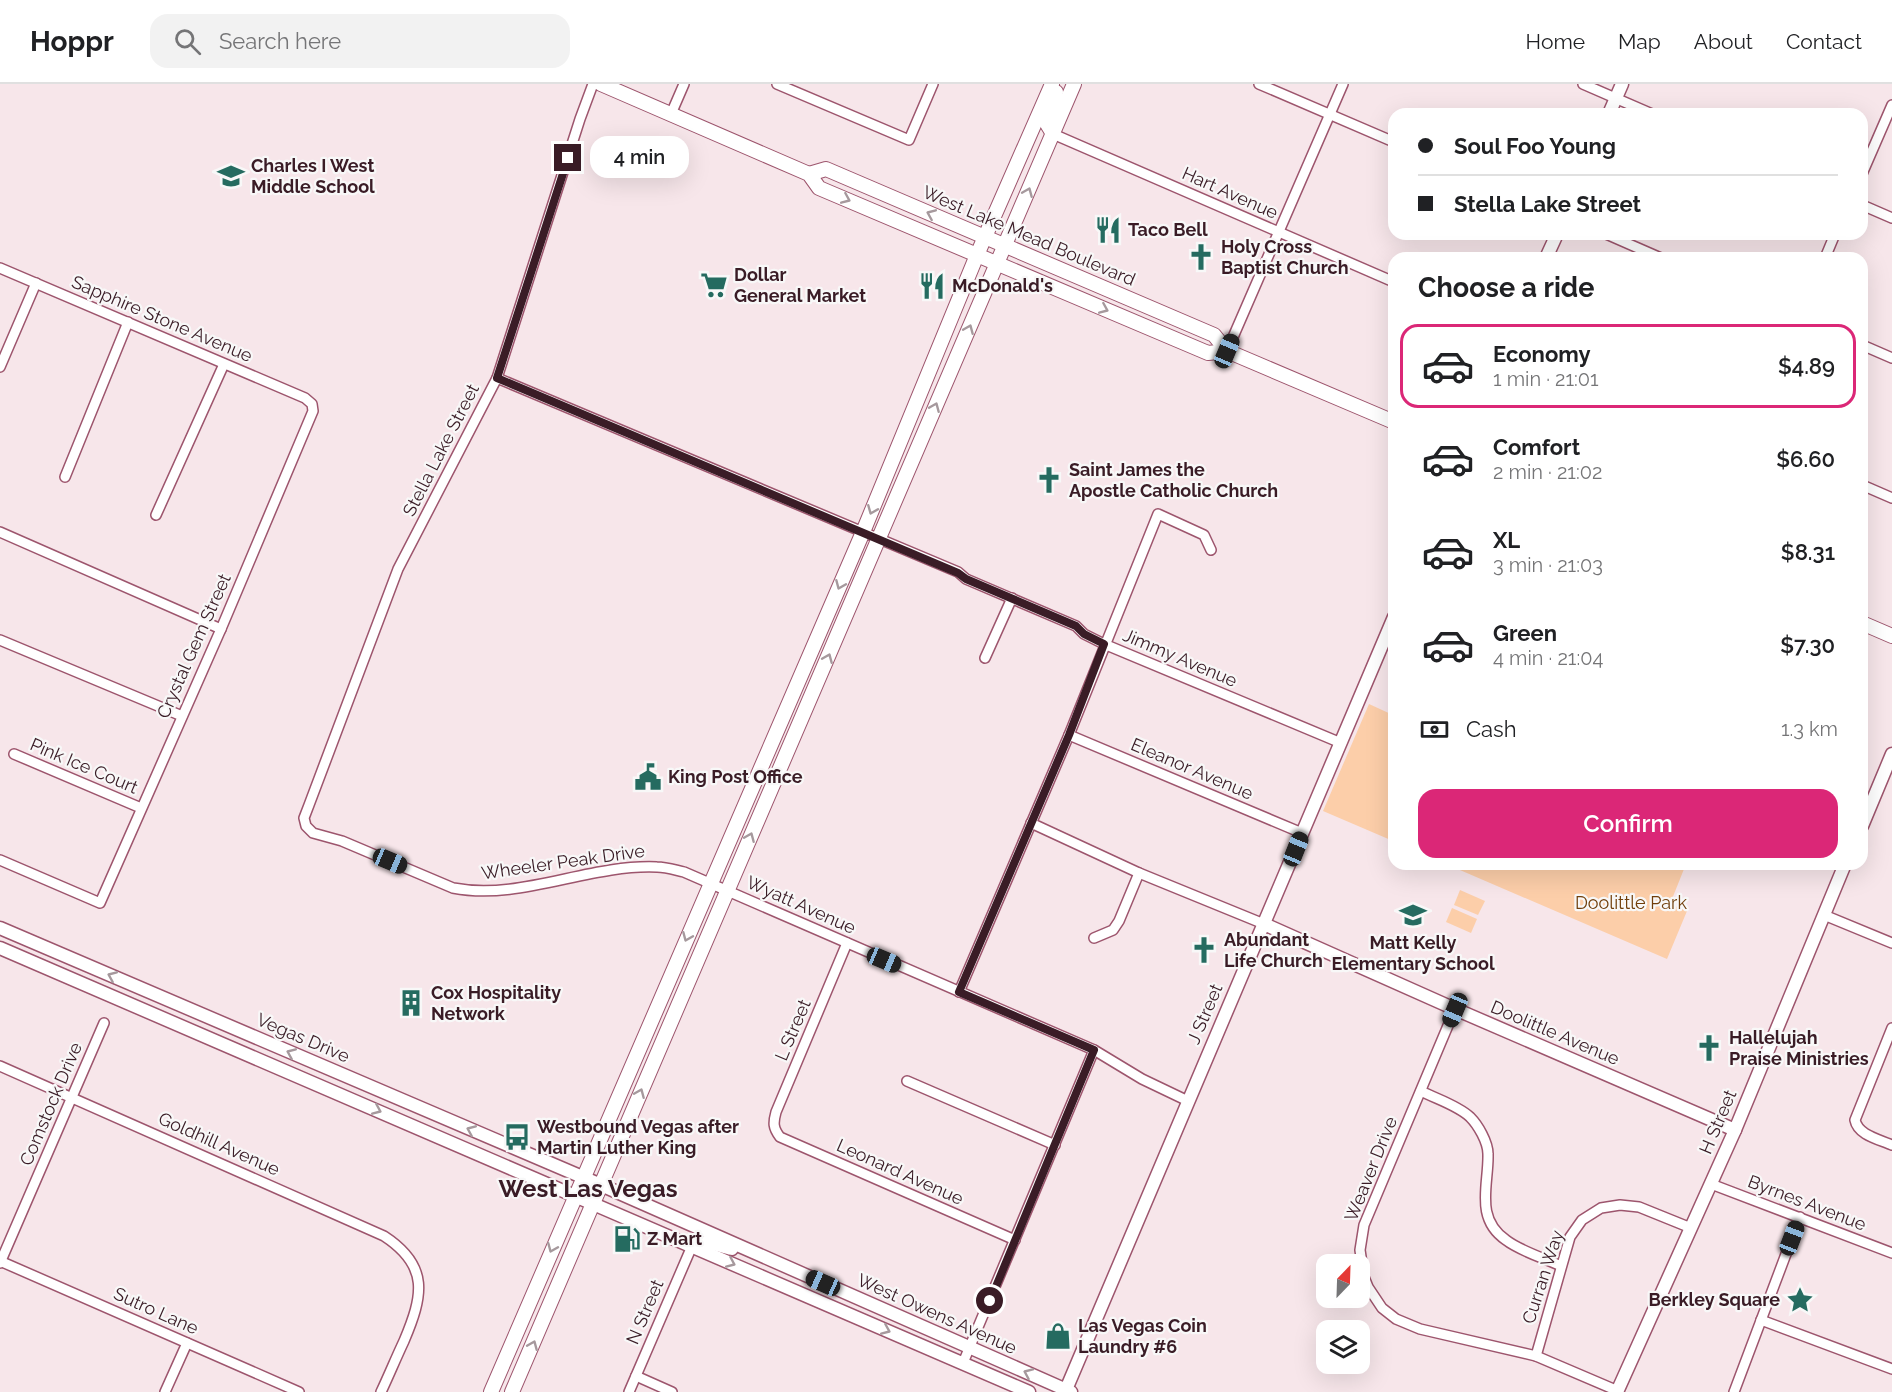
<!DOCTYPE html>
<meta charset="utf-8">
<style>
body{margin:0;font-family:Raleway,sans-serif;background:#f2f2f2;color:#202124;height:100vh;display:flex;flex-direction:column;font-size:22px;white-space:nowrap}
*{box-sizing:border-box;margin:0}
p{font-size:20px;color:#757577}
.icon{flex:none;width:33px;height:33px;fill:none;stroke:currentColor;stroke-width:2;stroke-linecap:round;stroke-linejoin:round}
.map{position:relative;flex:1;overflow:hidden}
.drawer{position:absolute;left:1388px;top:168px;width:480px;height:618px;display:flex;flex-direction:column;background:#fff;border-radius:18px;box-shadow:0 6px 24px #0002}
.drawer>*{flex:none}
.top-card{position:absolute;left:1388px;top:24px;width:480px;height:132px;border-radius:18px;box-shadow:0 6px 24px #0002;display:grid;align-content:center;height:132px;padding:0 30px;background:#fff}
.needle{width:39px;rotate:23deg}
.controls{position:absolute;left:1316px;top:1170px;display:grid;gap:12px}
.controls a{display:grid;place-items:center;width:54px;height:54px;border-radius:12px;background:#fff;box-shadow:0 6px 24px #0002;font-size:30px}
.end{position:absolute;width:27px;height:27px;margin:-14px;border:8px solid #3a1c26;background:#fff;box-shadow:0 0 0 3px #fff}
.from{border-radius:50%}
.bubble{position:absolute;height:42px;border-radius:18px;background:#fff;box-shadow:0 6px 24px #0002;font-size:20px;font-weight:600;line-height:42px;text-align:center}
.car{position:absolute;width:18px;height:36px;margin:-18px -9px;border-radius:8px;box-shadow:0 0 4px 2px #0007;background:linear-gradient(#222 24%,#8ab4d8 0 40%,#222 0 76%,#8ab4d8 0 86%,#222 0)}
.top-card b{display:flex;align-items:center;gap:21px;height:57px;font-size:22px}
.top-card b+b{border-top:2px solid #e0e0e0}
.top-card i{width:15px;height:15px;background:#202124}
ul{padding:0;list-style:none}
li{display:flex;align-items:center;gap:18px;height:84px;margin:0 12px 9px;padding:0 18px;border:3px solid transparent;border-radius:18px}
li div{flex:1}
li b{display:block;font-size:22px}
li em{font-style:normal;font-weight:600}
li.current{border-color:#db2777}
li>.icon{width:54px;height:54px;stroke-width:1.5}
h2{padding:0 30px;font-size:27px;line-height:72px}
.pay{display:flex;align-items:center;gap:15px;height:66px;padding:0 30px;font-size:22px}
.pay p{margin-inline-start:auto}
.primary-button{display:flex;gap:12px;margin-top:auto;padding:12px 30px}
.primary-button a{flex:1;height:69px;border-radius:18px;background:#db2777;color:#fff;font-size:24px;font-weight:600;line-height:69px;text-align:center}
header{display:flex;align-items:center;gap:36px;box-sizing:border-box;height:84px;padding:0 30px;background:#fff;border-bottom:2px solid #e0e0e0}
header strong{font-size:28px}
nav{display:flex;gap:33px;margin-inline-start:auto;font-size:21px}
.search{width:420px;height:54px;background:#f2f2f2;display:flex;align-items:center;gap:15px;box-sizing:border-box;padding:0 21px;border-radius:18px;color:#757577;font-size:22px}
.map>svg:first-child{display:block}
.green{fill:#fccea9}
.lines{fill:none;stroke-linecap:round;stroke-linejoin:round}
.street-casing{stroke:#9d556d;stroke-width:12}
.secondary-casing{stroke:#9d556d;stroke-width:15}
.primary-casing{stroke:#9d556d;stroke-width:16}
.street{stroke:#fff;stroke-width:9}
.secondary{stroke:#fff;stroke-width:12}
.primary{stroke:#fff;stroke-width:14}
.oneway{stroke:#a6999d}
.route{stroke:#3a1c26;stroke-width:8}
.labels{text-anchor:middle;stroke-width:4.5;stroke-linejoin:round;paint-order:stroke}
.poi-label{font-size:18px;font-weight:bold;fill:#3a1c26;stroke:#f8f8f8;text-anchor:start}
.street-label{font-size:18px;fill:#3a1c26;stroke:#f8f8f8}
.park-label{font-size:18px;fill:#713f0b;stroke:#f8f8f8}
.district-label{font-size:24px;font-weight:bold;fill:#3a1c26;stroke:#f8f8f8}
</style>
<header>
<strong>Hoppr</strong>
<div class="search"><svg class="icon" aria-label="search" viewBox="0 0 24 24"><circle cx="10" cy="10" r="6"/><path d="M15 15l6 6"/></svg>Search here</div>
<nav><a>Home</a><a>Map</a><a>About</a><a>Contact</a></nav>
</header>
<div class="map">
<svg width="1892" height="1308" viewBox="0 0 1892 1308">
<rect width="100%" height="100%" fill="#f7e6ea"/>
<!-- green -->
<g class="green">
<polygon points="1369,620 1393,631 1393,757 1323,727"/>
<polygon points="1446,780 1686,780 1670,820 1687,827 1667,875"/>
<polygon points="1460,806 1485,817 1478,831 1454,821"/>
<polygon points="1452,824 1477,835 1471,849 1446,838"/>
</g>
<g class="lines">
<defs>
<g id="street">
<path d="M593,0L580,35L497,294L398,485L309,721L304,734L306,742L313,749L342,757L453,804C521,817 588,780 657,783C666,783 675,786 684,788L1094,966L1142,995L1188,1017"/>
<polyline points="777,0 909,56 933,0"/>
<polyline points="1259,0 1394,58"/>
<polyline points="1583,0 1652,30"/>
<polyline points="671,30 684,0"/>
<polyline points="1053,50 1394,198"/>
<polyline points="1862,90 1892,21"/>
<polyline points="1862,121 1892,134"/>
<polyline points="1606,150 1661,174"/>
<polyline points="1825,174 1835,150"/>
<polyline points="0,184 305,314 312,320 313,327 221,545 100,819 0,776"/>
<polyline points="1862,261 1892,274"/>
<polyline points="1227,267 1343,0"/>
<polyline points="0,283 36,199"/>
<polyline points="497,294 958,488 966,495 1076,542 1084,550 1104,560 1341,659"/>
<polyline points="65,393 128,238"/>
<polyline points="1862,401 1892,414"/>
<polyline points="156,431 224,280"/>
<polyline points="0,448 221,545"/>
<polyline points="0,556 182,632"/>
<polyline points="985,574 1012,514"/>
<polyline points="1069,651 1302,749"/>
<polyline points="14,670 141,724"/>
<polyline points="1031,739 1139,789 1264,840"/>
<polyline points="1824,831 1892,859"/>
<polyline points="1094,854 1113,846 1119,837 1139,789"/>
<path d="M847,859L776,1028C773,1039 773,1044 780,1053L1015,1156"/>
<polyline points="959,908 1069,651 1158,430 1204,451 1211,466"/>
<polyline points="1455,925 1364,1141 1360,1166 1364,1193 1368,1203 1382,1224 1396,1235 1420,1245 1536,1272 1618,1307"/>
<path d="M1892,944L1855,1036C1858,1051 1878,1055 1892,1061"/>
<path d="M0,982L384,1152C430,1182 423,1212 404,1257C396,1274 389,1291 381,1308"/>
<polyline points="907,997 1055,1061"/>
<path d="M1421,1007C1436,1015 1457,1021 1470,1033C1478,1041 1488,1058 1488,1070C1489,1100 1474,1134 1506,1156C1520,1167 1544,1174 1561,1182"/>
<polyline points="1711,1100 1892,1169"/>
<polyline points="0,1177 299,1308"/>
<polyline points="0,1179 104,939"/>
<polyline points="1761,1236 1892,1285"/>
<polyline points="1536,1272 1570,1153 1582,1136 1601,1124 1620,1121 1639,1123 1691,1144"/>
<polyline points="963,1279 1094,966"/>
<polyline points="636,1292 672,1308"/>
<polyline points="165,1308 187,1259"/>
<polyline points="629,1308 692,1162"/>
<polyline points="1734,1308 1800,1133"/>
</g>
<g id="secondary">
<polyline points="1609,30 1622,0"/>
<polyline points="1546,174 1557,150"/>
<polyline points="1862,742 1892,670"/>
<polyline points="1264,840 1455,925 1735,1046"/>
<polyline points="0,844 601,1101 1071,1308"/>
<polyline points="0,864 1029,1308"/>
<path d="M692,1162C704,1154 718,1162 732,1165"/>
<polyline points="1065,1308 1394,533"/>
<polyline points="1617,1308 1735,1046 1845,780"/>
</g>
<g id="primary">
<polyline points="601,0 809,90 819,104 1208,269 1227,267"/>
<polyline points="1053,50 1047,40 1056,8"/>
<polyline points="809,90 826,85 1214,251 1227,267 1394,338"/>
<polyline points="1862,539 1892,552"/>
<polyline points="491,1308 863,448 977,171 1052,0"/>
<polyline points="512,1308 1074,0"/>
</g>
</defs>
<!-- street casing -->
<use href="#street" class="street-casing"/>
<!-- secondary casing -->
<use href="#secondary" class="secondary-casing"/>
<!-- primary casing -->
<use href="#primary" class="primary-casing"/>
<!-- street -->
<use href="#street" class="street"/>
<!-- secondary -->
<use href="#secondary" class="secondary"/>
<!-- primary -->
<use href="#primary" class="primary"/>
</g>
<!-- one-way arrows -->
<defs><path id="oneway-chevron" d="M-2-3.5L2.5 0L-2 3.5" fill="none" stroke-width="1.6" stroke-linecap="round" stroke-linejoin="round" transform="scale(1.5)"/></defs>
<g class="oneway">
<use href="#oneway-chevron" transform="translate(1028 108) rotate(-67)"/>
<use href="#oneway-chevron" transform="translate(846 115) rotate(23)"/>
<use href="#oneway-chevron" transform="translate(931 130) rotate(-157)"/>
<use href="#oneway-chevron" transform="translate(1104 225) rotate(23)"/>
<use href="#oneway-chevron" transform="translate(969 245) rotate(-67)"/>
<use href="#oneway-chevron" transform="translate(935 323) rotate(-67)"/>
<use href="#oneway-chevron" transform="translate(872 426) rotate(112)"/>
<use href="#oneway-chevron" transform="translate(840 501) rotate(113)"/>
<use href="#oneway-chevron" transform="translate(828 574) rotate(-67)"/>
<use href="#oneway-chevron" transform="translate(750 753) rotate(-67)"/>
<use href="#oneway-chevron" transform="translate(687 853) rotate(113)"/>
<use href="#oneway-chevron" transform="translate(112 892) rotate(-157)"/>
<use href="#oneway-chevron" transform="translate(291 969) rotate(-157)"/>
<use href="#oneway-chevron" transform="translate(640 1009) rotate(-67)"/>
<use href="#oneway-chevron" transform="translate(377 1026) rotate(23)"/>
<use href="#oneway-chevron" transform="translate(471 1046) rotate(-157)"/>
<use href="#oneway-chevron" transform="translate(552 1164) rotate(113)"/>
<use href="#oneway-chevron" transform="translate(731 1179) rotate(24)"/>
<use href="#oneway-chevron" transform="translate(886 1246) rotate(23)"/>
<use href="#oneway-chevron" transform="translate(533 1261) rotate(-67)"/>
<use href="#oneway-chevron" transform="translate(1028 1289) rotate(-156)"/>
</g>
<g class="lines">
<!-- route -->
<polyline class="route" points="568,74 497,294 958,489 966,495 1076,542 1084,550 1104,560 1069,651 959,908 1094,966 990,1217"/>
</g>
<!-- icons -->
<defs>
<symbol id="school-bare" viewBox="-9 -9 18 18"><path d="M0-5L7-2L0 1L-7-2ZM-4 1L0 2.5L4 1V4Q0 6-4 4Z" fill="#256b60" stroke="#f8f8f8" stroke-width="2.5" paint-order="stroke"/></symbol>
<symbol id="restaurant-bare" viewBox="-9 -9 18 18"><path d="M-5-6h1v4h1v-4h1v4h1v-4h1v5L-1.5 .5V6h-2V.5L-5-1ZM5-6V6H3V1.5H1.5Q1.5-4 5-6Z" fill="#256b60" stroke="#f8f8f8" stroke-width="2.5" paint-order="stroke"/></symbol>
<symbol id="church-bare" viewBox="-9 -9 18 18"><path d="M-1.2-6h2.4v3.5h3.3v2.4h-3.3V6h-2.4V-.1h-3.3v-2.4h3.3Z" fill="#256b60" stroke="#f8f8f8" stroke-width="2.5" paint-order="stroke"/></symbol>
<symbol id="supermarket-bare" viewBox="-9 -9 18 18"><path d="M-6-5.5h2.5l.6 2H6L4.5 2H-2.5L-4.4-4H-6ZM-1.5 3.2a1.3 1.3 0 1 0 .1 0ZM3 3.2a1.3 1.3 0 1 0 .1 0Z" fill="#256b60" stroke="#f8f8f8" stroke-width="2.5" paint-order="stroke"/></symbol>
<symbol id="civic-bare" viewBox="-9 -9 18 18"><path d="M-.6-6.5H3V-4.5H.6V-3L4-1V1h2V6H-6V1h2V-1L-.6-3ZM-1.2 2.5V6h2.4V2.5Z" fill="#256b60" stroke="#f8f8f8" stroke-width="2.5" paint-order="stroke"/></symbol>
<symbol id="building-bare" viewBox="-9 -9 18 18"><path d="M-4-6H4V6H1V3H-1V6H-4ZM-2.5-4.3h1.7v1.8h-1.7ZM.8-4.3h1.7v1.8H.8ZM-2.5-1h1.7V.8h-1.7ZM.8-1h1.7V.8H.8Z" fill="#256b60" stroke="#f8f8f8" stroke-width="2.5" paint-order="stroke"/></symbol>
<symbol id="bus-bare" viewBox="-9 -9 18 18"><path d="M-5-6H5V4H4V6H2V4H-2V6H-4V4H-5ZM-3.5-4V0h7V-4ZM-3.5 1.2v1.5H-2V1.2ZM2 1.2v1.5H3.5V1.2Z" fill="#256b60" stroke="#f8f8f8" stroke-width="2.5" paint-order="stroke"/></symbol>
<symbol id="fuel-bare" viewBox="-9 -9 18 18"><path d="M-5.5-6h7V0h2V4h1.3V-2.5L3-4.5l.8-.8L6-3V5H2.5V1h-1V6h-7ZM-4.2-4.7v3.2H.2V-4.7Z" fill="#256b60" stroke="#f8f8f8" stroke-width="2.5" paint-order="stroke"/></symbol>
<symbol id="sight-bare" viewBox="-9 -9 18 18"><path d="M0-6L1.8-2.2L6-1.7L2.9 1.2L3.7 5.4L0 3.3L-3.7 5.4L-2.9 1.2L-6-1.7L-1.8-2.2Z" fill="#256b60" stroke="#f8f8f8" stroke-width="2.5" paint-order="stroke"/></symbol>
<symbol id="shop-bare" viewBox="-9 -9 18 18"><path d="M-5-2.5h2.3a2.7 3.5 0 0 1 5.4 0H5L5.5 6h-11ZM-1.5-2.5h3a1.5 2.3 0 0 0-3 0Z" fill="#256b60" stroke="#f8f8f8" stroke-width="2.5" paint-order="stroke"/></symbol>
</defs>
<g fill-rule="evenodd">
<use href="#school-bare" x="212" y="73" width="38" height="38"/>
<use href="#restaurant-bare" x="1089" y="127" width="38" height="38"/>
<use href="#church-bare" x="1182" y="154" width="38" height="38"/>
<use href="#supermarket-bare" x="695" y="182" width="38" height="38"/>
<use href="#restaurant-bare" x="913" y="183" width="38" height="38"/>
<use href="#church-bare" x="1030" y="377" width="38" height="38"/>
<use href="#civic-bare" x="629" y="674" width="38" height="38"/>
<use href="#school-bare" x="1394" y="812" width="38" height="38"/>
<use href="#church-bare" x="1185" y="847" width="38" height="38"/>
<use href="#building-bare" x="392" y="900" width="38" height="38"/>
<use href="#church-bare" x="1690" y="945" width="38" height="38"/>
<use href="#bus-bare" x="498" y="1034" width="38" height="38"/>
<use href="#fuel-bare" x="608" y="1136" width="38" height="38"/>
<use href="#sight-bare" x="1781" y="1197" width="38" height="38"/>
<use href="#shop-bare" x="1039" y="1233" width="38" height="38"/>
</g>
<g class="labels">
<!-- poi labels -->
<g class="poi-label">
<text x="251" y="88">Charles I West<tspan x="251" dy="21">Middle School</tspan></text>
<text x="1128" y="152">Taco Bell</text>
<text x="1221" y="169">Holy Cross<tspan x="1221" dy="21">Baptist Church</tspan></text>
<text x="734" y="197">Dollar<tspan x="734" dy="21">General Market</tspan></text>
<text x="952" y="208">McDonald's</text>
<text x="1069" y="392">Saint James the<tspan x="1069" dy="21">Apostle Catholic Church</tspan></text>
<text x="668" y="699">King Post Office</text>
<text x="1224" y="862">Abundant<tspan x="1224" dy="21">Life Church</tspan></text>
<text x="1413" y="865" text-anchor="middle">Matt Kelly<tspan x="1413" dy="21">Elementary School</tspan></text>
<text x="431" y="915">Cox Hospitality<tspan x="431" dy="21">Network</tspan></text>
<text x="1729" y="960">Hallelujah<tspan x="1729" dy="21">Praise Ministries</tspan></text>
<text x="537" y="1049">Westbound Vegas after<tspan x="537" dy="21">Martin Luther King</tspan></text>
<text x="647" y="1161">Z Mart</text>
<text x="1780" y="1222" text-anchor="end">Berkley Square</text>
<text x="1078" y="1248">Las Vegas Coin<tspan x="1078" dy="21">Laundry #6</tspan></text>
</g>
<!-- street labels -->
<g class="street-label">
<text transform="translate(1230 109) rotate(24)" y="6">Hart Avenue</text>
<text transform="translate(1029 152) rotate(23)" y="6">West Lake Mead Boulevard</text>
<text transform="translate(162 235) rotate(23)" y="6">Sapphire Stone Avenue</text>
<text transform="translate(441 366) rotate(-63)" y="6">Stella Lake Street</text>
<text transform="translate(194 562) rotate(-66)" y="6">Crystal Gem Street</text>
<text transform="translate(1180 574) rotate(23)" y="6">Jimmy Avenue</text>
<text transform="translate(84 682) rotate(23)" y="6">Pink Ice Court</text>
<text transform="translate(1192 685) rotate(23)" y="6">Eleanor Avenue</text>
<text transform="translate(563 778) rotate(-8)" y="6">Wheeler Peak Drive</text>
<text transform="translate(801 821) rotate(24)" y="6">Wyatt Avenue</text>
<text transform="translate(1205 930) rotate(-67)" y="6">J Street</text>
<text transform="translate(793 946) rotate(-67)" y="6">L Street</text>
<text transform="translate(1555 949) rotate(23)" y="6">Doolittle Avenue</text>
<text transform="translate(303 954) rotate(23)" y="6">Vegas Drive</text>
<text transform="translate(51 1020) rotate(-67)" y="6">Comstock Drive</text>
<text transform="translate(1718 1038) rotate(-67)" y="6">H Street</text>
<text transform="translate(219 1060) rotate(24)" y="6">Goldhill Avenue</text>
<text transform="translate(1371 1085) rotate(-68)" y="6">Weaver Drive</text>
<text transform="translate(900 1088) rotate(24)" y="6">Leonard Avenue</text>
<text transform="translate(1807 1119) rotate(21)" y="6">Byrnes Avenue</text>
<text transform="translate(1543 1193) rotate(-72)" y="6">Curran Way</text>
<text transform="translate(156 1227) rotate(24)" y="6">Sutro Lane</text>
<text transform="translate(645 1228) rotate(-67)" y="6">N Street</text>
<text transform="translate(937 1230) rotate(24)" y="6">West Owens Avenue</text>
</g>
<!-- park labels -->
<g class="park-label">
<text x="1631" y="825">Doolittle Park</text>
</g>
<!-- district labels -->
<g class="district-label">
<text x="588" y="1113">West Las Vegas</text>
</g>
</g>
</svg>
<div class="controls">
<a><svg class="needle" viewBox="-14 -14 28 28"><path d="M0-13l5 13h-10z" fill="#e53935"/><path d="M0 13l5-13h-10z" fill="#757577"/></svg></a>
<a><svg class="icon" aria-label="layers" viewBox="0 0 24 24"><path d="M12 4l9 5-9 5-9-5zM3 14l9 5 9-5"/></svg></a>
</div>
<i class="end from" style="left:990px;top:1217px"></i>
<i class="end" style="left:568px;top:74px"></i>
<div class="bubble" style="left:590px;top:52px;width:99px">4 min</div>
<i class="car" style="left:1227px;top:267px;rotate:23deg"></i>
<i class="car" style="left:1296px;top:765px;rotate:22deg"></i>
<i class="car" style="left:390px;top:777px;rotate:113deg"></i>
<i class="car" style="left:884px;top:876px;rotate:113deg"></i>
<i class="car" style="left:1455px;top:926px;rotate:203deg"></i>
<i class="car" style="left:1792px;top:1154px;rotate:21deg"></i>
<i class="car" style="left:823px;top:1199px;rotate:294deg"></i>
<div class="top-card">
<b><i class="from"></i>Soul Foo Young</b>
<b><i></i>Stella Lake Street</b>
</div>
<section class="drawer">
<h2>Choose a ride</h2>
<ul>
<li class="current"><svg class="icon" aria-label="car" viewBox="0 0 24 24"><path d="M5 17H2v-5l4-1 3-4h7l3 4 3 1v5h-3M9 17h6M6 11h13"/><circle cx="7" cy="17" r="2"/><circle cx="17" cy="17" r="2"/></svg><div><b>Economy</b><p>1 min · 21:01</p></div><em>$4.89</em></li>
<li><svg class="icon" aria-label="car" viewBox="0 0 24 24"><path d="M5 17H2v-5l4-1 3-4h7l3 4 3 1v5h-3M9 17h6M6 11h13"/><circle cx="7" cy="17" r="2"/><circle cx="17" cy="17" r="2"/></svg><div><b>Comfort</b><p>2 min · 21:02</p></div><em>$6.60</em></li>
<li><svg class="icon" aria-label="car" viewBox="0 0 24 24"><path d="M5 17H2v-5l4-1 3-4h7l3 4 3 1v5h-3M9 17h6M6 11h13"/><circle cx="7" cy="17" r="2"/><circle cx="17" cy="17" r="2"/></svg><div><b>XL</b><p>3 min · 21:03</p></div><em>$8.31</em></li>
<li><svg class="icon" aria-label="car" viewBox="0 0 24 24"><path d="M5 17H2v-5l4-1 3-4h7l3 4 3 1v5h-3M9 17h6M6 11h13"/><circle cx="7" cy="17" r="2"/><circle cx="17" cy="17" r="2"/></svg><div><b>Green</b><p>4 min · 21:04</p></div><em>$7.30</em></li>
</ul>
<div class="pay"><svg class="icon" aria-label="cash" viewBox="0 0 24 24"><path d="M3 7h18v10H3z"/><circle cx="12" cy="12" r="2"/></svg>Cash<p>1.3 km</p></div>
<div class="primary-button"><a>Confirm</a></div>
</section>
</div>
